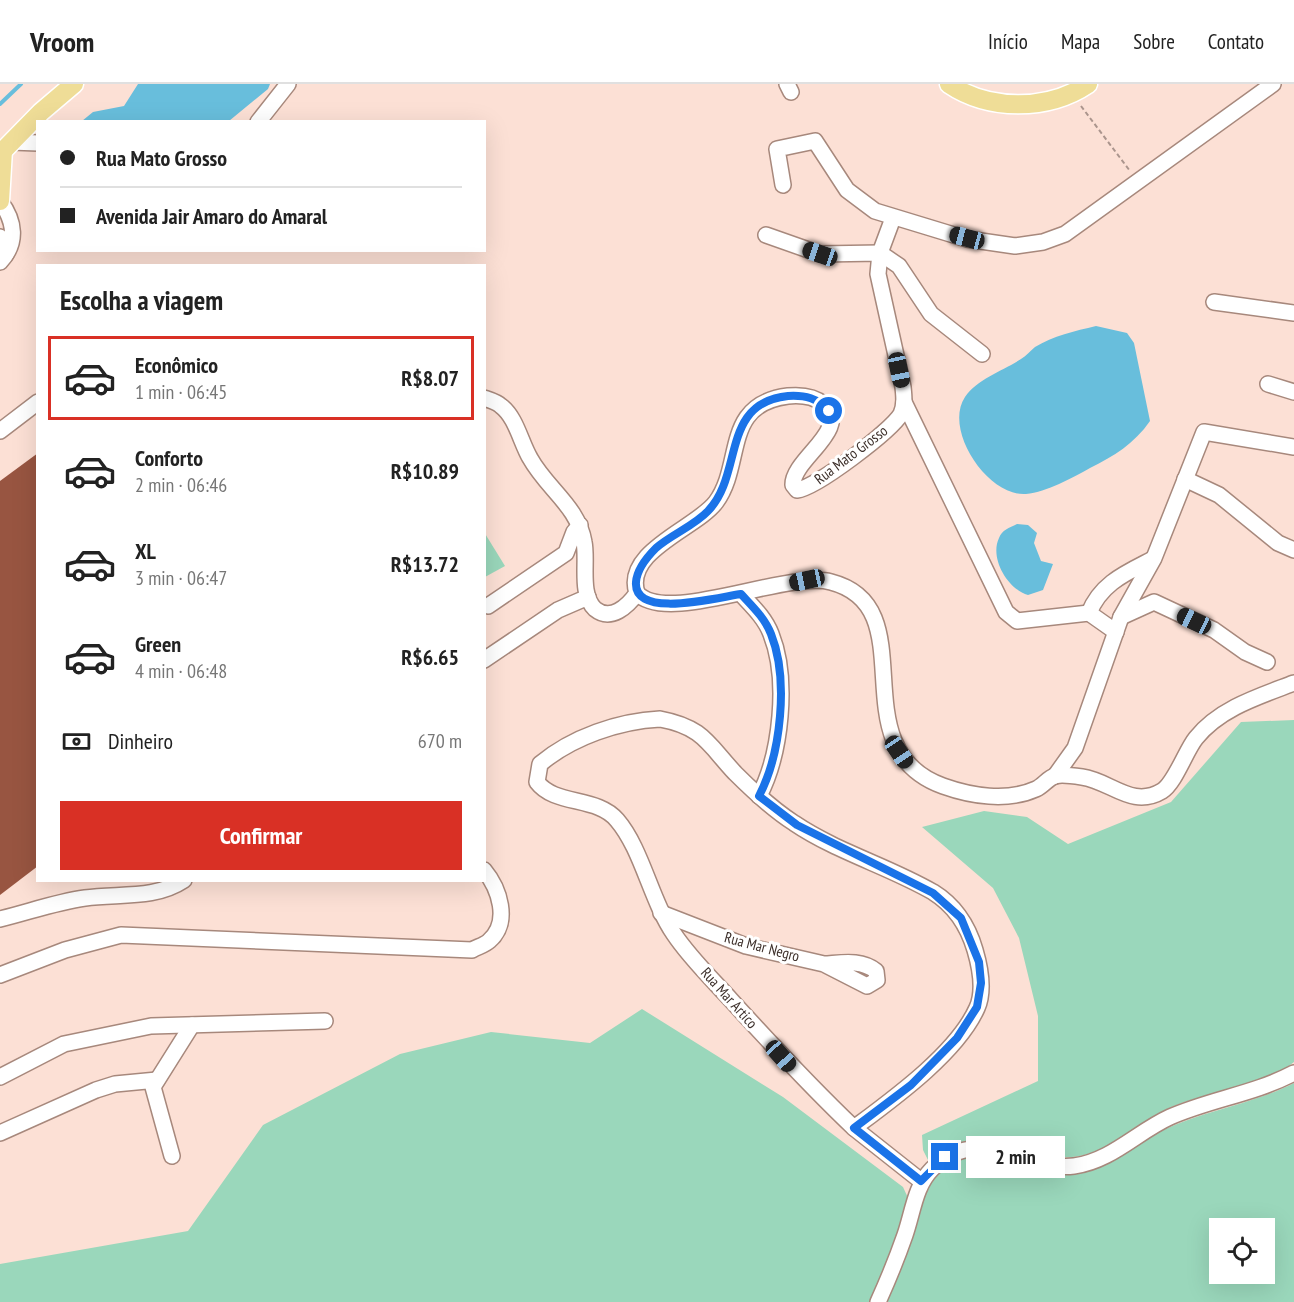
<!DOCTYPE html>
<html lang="pt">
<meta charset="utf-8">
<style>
body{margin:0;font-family:"PT Sans Narrow",sans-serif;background:#f2f2f2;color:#222;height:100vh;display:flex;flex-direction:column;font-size:22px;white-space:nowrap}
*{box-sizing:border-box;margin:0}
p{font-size:20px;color:#767676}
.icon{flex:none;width:33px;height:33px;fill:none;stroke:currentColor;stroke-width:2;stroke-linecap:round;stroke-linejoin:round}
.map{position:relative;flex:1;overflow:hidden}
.side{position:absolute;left:36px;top:180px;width:450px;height:618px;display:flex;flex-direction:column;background:#fff;border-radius:0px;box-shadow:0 6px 24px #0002}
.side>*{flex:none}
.top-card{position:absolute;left:36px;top:36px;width:450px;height:132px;border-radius:0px;box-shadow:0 6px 24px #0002;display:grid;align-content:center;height:132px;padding:0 24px;background:#fff}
.tools{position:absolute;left:1209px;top:1134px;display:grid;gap:12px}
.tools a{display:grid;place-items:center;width:66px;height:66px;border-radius:0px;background:#fff;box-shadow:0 6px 24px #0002;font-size:30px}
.end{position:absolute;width:27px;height:27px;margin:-14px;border:8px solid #1a73e8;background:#fff;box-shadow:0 0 0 3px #fff}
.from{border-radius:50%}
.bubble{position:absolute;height:42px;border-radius:0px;background:#fff;box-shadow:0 6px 24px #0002;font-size:20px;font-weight:600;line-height:42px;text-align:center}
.car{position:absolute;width:18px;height:36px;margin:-18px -9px;border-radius:8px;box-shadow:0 0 4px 2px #0007;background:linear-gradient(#222 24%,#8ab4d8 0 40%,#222 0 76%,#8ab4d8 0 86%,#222 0)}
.top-card b{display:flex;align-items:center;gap:21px;height:57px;font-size:22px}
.top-card b+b{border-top:2px solid #e0e0e0}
.top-card i{width:15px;height:15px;background:#222}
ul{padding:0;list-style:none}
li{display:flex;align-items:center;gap:18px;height:84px;margin:0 12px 9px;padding:0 12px;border:3px solid transparent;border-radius:0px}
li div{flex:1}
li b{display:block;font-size:22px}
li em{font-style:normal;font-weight:600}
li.on{border-color:#d93025}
li>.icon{width:54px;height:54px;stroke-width:1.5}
h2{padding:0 24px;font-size:27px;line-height:72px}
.pay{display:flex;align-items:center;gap:15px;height:66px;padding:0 24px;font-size:22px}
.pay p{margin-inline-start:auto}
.action{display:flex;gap:12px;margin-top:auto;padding:12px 24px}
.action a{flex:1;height:69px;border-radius:0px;background:#d93025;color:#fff;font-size:24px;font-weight:600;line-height:69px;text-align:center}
header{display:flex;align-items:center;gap:36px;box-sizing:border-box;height:84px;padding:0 30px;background:#fff;border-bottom:2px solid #e0e0e0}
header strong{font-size:28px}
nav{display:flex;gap:33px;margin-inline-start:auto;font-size:21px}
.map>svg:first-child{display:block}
.green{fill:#9ad7bb;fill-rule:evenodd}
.water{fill:#68bedc}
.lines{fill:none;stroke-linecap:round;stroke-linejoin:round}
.stream{stroke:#68bedc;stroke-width:4}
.building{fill:#985541}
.minor-casing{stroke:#a7887c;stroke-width:18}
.major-casing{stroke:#fff;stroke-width:21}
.path{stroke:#ab958d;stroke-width:2;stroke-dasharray:4.5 3;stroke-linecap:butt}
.minor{stroke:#fff;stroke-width:15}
.major{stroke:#efdd97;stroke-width:18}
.route{stroke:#1a73e8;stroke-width:8}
.labels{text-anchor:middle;stroke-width:6;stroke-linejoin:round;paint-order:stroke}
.street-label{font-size:15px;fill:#3c2f2a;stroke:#fff}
</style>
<header>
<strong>Vroom</strong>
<nav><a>Início</a><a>Mapa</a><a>Sobre</a><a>Contato</a></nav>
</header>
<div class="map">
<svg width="1294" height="1218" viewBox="0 0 1294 1218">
<rect width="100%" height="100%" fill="#fce0d5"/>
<!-- green -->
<g class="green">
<polygon points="484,448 505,482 485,493 484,493"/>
<path d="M1294,636V978C1258,1007 1206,1006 1165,1026C1134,1041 1108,1070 1072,1073C1016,1078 986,1030 928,1076L923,1066L922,1051L1038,997V932L1019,854L993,804L922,743L984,727L1027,733L1068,760L1171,718L1241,638Z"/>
<polygon points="642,925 783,1013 903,1103 909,1116 887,1183 871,1218 0,1218 0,1180 188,1147 263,1041 400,970 491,948 590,959"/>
<path d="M1294,999V1218H887C897,1196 906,1174 913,1151C919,1134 921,1113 930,1099C934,1093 941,1088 947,1083C983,1054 1034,1094 1074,1090C1107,1087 1126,1065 1154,1051C1198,1027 1249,1022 1294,999ZM1220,1144H1264V1190H1220Z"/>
</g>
<!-- water -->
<g class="water">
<polygon points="138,0 270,0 268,5 229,37 82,37 93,28 124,22"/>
<path d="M1096,242L1127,249L1134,259L1150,337C1134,360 1114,372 1090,384C1072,394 1047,408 1026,410C988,413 943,346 965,313C978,294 1003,287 1021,275C1026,272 1030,267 1035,263C1053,252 1075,247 1096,242Z"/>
<path d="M1017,440L1028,441L1037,449L1034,459L1041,477L1053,480L1043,506L1028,511C1009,506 989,475 999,454C1002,446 1009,444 1017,440Z"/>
</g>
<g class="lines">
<!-- stream -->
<polyline class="stream" points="0,20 21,0"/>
</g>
<!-- building -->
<polygon class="building" points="38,369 38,782 0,811 0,397"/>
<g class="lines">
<defs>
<g id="minor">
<polyline points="787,0 791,8"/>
<polyline points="258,38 288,0"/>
<polyline points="11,58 38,59"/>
<polyline points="783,101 777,65 815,57 847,106 875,127 967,155 1015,162 1043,158 1065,150 1273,0"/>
<path d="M0,117C15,137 18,159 0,178"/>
<polyline points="766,151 820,170 880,169 899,182 931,230 982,270"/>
<polyline points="0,153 6,170"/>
<polyline points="1214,218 1294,229"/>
<polyline points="1268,300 1294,308"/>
<path d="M484,314C490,316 497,318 501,322C516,333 521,359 530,374C547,405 578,422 584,458C588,477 579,510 595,525C611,538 628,522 637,509C623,467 697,444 716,418C744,380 722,320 788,312C799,311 814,312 823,320C853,345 792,375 793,401L797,406C816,404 891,347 901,330C905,321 904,312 903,303L878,190L880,169L893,134"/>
<polyline points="904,318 1006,528 1017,537 1089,529"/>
<polyline points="0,347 38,318"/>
<polyline points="1185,395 1219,411 1278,459 1294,466"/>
<path d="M637,509C667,542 787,486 831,498C928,523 837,664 943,702C971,712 1007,718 1036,705C1043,702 1048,694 1055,692C1061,690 1075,692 1082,693C1111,697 1132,725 1162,707C1175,699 1186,666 1196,654C1220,624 1260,612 1294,599"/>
<path d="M741,510C752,522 765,534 771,550C789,595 781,670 759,712"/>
<polyline points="488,522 566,469 574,448 580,441"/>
<polyline points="1121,533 1154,518 1214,546 1245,568 1267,578"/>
<path d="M1116,548L1089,529C1101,499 1126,489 1153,475"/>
<polyline points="484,576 558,526 588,513"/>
<path d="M660,635C703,643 708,660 735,689C753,707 772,725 794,739C837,768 888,782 933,808C954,821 968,842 975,866C980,883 985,906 977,924C957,969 893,1015 854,1044C811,1003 771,960 731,916C712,895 690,874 674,850C651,817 642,765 617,736C597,712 555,722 537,698L540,680C572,653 619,637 660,635Z"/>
<polyline points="1055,692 1075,664 1121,533 1154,474 1204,348 1294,363"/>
<path d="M661,829L746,862L824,880L867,902L877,896L876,887C861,875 842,879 824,880"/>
<path d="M0,835C29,828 56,818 85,814C118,809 154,816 184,796"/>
<path d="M0,891L65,866L121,851L472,866C477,863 485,861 489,857C511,838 499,804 484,786"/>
<polyline points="0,993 64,960 151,942 325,937"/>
<polyline points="854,1044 921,1097"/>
<polyline points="0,1049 96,1006 115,1000 157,996"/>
<polyline points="172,1072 153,1003 192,941"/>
<path d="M878,1218C888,1196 897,1174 905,1151C913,1128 915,1102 932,1085C978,1038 1024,1088 1074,1082C1111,1077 1137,1048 1170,1033C1211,1015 1254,1010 1294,989"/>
</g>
<g id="major">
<path d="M949,0C989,27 1048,27 1088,0"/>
<polyline points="0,70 41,28 74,0"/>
<polyline points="0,117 3,66"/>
</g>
</defs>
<!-- minor casing -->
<use href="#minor" class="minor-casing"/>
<!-- major casing -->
<use href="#major" class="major-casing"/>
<!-- path -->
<polyline class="path" points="1081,22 1130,87"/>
<!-- minor -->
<use href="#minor" class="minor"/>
<!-- major -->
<use href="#major" class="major"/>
</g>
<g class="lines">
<!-- route -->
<path class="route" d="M829,327C818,314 805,311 788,312C720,319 744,390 708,427C694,442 672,450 656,464C647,473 637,485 636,498C633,536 719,513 741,510C752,522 765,534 771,550C789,595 781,670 759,712L797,741L933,809L961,834L979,878L981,899L977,923L957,954L911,1001L854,1044L921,1097L945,1073"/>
</g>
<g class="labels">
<!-- street labels -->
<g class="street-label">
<text transform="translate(851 371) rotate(-37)" y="5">Rua Mato Grosso</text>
<text transform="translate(762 863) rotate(15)" y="5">Rua Mar Negro</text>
<text transform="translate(729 914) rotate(48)" y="5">Rua Mar Artico</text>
</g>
</g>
</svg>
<div class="tools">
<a><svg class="icon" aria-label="locate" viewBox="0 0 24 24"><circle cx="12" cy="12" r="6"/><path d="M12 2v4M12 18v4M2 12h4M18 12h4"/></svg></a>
</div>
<i class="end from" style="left:829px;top:327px"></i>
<i class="end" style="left:945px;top:1073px"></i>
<div class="bubble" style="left:966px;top:1052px;width:99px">2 min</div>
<i class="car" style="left:967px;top:154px;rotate:285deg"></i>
<i class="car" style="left:820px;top:170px;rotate:289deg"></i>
<i class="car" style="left:899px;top:286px;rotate:168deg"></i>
<i class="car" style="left:807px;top:496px;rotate:258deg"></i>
<i class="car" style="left:1194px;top:537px;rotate:295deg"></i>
<i class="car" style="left:899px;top:668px;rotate:146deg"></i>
<i class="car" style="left:781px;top:972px;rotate:138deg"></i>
<div class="top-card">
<b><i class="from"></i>Rua Mato Grosso</b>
<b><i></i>Avenida Jair Amaro do Amaral</b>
</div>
<section class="side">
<h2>Escolha a viagem</h2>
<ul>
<li class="on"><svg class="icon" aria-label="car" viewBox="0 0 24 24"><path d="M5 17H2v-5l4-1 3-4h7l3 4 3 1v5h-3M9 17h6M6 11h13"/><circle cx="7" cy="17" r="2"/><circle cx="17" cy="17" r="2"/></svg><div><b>Econômico</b><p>1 min · 06:45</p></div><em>R$8.07</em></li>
<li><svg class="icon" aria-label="car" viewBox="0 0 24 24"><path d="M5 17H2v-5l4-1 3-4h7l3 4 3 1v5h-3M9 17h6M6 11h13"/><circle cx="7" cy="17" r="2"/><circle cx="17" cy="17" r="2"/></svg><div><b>Conforto</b><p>2 min · 06:46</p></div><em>R$10.89</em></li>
<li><svg class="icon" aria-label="car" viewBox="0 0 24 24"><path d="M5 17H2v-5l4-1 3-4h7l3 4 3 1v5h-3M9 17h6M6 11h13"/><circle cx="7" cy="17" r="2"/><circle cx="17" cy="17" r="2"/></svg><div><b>XL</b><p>3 min · 06:47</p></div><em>R$13.72</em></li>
<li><svg class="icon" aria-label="car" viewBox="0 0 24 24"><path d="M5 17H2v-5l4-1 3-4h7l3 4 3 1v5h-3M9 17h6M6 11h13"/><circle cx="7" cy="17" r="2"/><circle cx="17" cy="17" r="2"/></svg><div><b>Green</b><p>4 min · 06:48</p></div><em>R$6.65</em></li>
</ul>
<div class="pay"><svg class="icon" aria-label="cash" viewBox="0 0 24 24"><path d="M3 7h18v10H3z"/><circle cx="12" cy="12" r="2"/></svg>Dinheiro<p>670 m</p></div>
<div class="action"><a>Confirmar</a></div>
</section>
</div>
